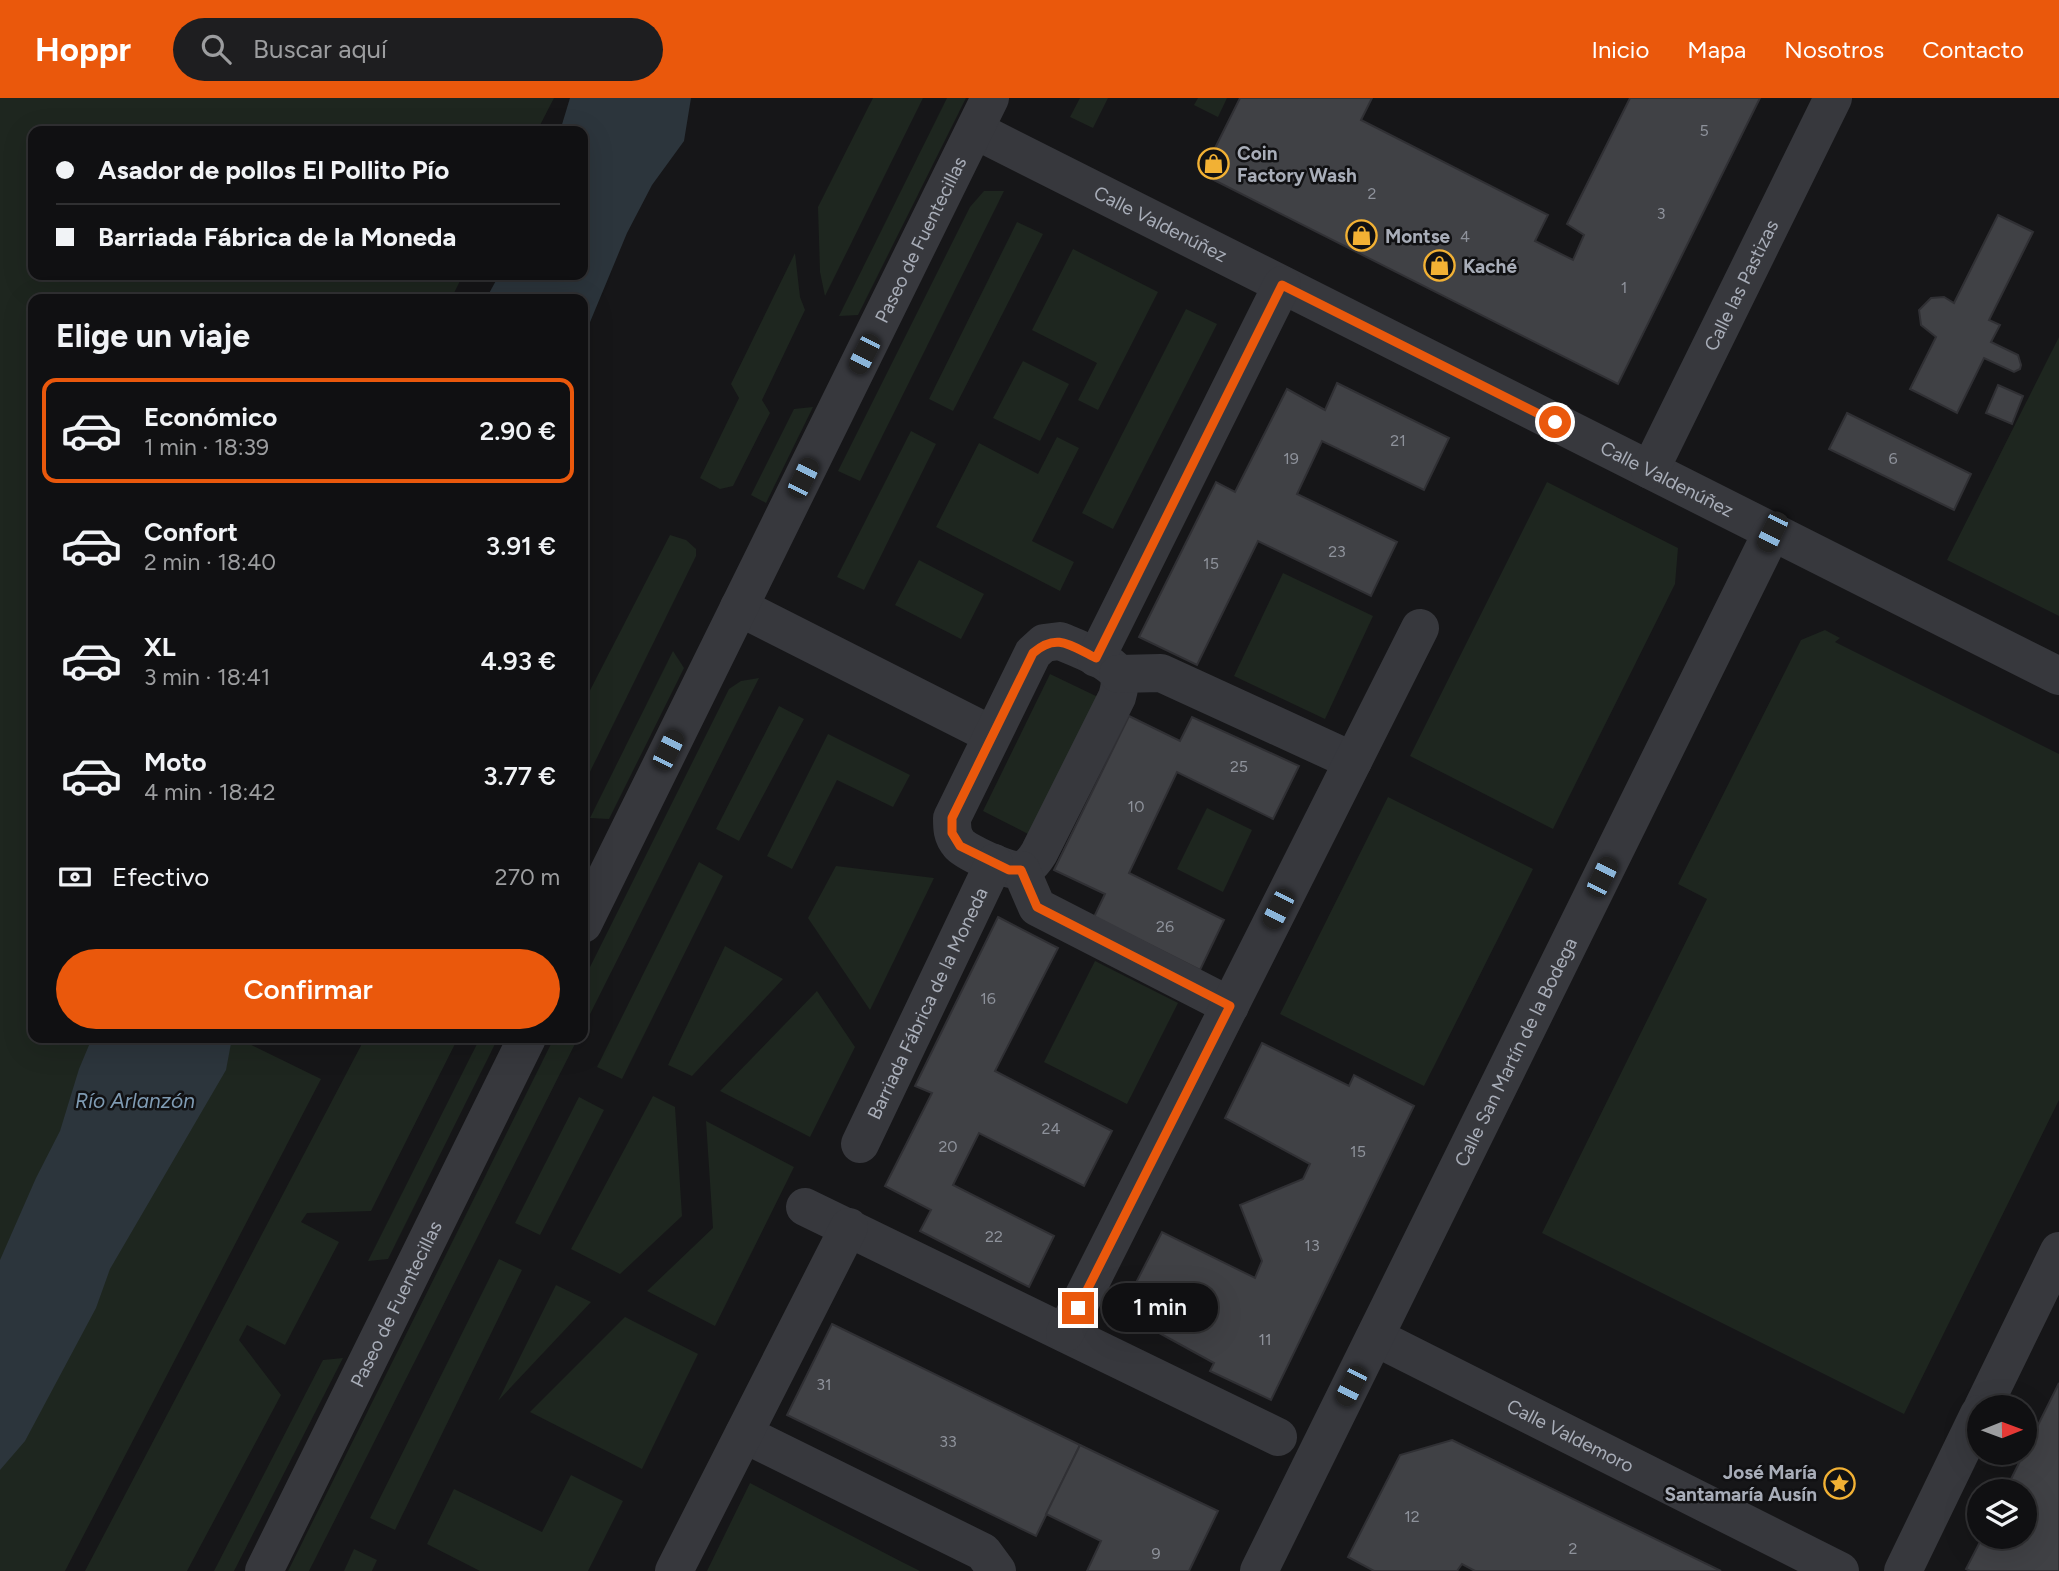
<!DOCTYPE html>
<html lang="es">
<meta charset="utf-8">
<style>
body{margin:0;font-family:Figtree,sans-serif;background:#1e1e20;color:#f1f3f6;height:100vh;display:flex;flex-direction:column;font-size:26px;white-space:nowrap}
*{box-sizing:border-box;margin:0}
p{font-size:23px;color:#9c9d9f}
.icon{flex:none;width:38px;height:38px;fill:none;stroke:currentColor;stroke-width:2;stroke-linecap:round;stroke-linejoin:round}
.map{position:relative;flex:1;overflow:hidden}
.panel{position:absolute;left:28px;top:196px;width:560px;height:749px;display:flex;flex-direction:column;background:#101012;border-radius:14px;box-shadow:0 7px 28px #0002,0 0 0 2px #303032}
.panel>*{flex:none}
.guide{position:absolute;left:28px;top:28px;width:560px;height:154px;border-radius:14px;box-shadow:0 7px 28px #0002,0 0 0 2px #303032;display:grid;align-content:center;height:154px;padding:0 28px;background:#101012}
.needle{width:46px;rotate:89deg}
.fabs{position:absolute;left:1967px;top:1297px;display:grid;gap:14px}
.fabs a{display:grid;place-items:center;width:70px;height:70px;border-radius:50%;background:#101012;box-shadow:0 7px 28px #0002,0 0 0 2px #303032;font-size:35px}
.end{position:absolute;width:32px;height:32px;margin:-16px;border:9px solid #ea580c;background:#fff;box-shadow:0 0 0 4px #fff}
.from{border-radius:50%}
.bubble{position:absolute;height:49px;border-radius:24px;background:#101012;box-shadow:0 7px 28px #0002,0 0 0 2px #303032;font-size:23px;font-weight:600;line-height:49px;text-align:center}
.car{position:absolute;width:21px;height:42px;margin:-21px -10px;border-radius:9px;box-shadow:0 0 5px 2px #0007;background:linear-gradient(#222 24%,#8ab4d8 0 40%,#222 0 76%,#8ab4d8 0 86%,#222 0)}
.guide b{display:flex;align-items:center;gap:24px;height:66px;font-size:26px}
.guide b+b{border-top:2px solid #303032}
.guide i{width:18px;height:18px;background:#f1f3f6}
ul{padding:0;list-style:none}
li{display:flex;align-items:center;gap:21px;height:105px;margin:0 14px 10px;padding:0 14px;border:4px solid transparent;border-radius:14px}
li div{flex:1}
li b{display:block;font-size:26px}
li em{font-style:normal;font-weight:600}
li.active{border-color:#ea580c}
li>.icon{width:63px;height:63px;stroke-width:1.5}
h2{padding:0 28px;font-size:32px;line-height:84px}
.pay{display:flex;align-items:center;gap:18px;height:77px;padding:0 28px;font-size:26px}
.pay p{margin-inline-start:auto}
.button{display:flex;gap:14px;margin-top:auto;padding:14px 28px}
.button a{flex:1;height:80px;border-radius:42px;background:#ea580c;color:#fff;font-size:28px;font-weight:600;line-height:80px;text-align:center}
header{display:flex;align-items:center;gap:42px;box-sizing:border-box;height:98px;padding:0 35px;background:#ea580c;color:#fff}
header strong{font-size:33px}
nav{display:flex;gap:38px;margin-inline-start:auto;font-size:24px}
.search{width:490px;height:63px;background:#1e1e20;display:flex;align-items:center;gap:18px;box-sizing:border-box;padding:0 24px;border-radius:38px;color:#9c9d9f;font-size:26px}
.map>svg:first-child{display:block}
.green{fill:#1e261f}
.water{fill:#2c353c}
.building{fill:#404145;stroke:#303034;stroke-width:2}
.lines{fill:none;stroke-linecap:round;stroke-linejoin:round}
.minor{stroke:#37383d;stroke-width:38}
.route{stroke:#ea580c;stroke-width:9}
.labels{text-anchor:middle;stroke-width:5;stroke-linejoin:round;paint-order:stroke}
.number-label{font-size:16px;fill:#8e929b}
.poi-label{font-size:19px;font-weight:bold;fill:#a8adb8;stroke:#111113;text-anchor:start}
.street-label{font-size:19px;fill:#a8adb8;stroke:#111113}
.water-label{font-size:21px;font-style:italic;fill:#7f9bb3;stroke:#111113}
</style>
<header>
<strong>Hoppr</strong>
<div class="search"><svg class="icon" aria-label="search" viewBox="0 0 24 24"><circle cx="10" cy="10" r="6"/><path d="M15 15l6 6"/></svg>Buscar aquí</div>
<nav><a>Inicio</a><a>Mapa</a><a>Nosotros</a><a>Contacto</a></nav>
</header>
<div class="map">
<svg width="2059" height="1473" viewBox="0 0 2059 1473">
<rect width="100%" height="100%" fill="#161618"/>
<!-- green -->
<g class="green">
<polygon points="0,0 554,0 537,33 33,33 33,177 463,177 451,201 33,201 33,940 237,940 321,981 65,1473 0,1473"/>
<polygon points="873,0 923,0 825,198 820,174 818,109"/>
<polygon points="947,0 966,0 858,217 839,218"/>
<polygon points="1080,0 1108,0 1093,30 1070,19"/>
<polygon points="1198,0 1227,0 1218,19 1194,7"/>
<polygon points="984,93 1004,93 860,383 838,373 970,109"/>
<polygon points="1017,124 1043,136 953,313 929,301"/>
<polygon points="1073,151 1158,194 1098,312 1078,302 1097,265 1032,232"/>
<polygon points="795,155 800,199 805,212 762,302 770,315 733,388 720,391 700,380 739,300 731,286"/>
<polygon points="1186,211 1217,226 1113,431 1082,415"/>
<polygon points="2059,239 2059,518 1947,462"/>
<polygon points="1023,263 1069,286 1040,343 993,320"/>
<polygon points="813,309 766,405 751,397 794,311"/>
<polygon points="911,333 936,346 864,492 837,479"/>
<polygon points="1057,339 1079,350 1032,443 1074,464 1060,493 936,429 979,345 1038,376"/>
<polygon points="1547,384 1678,450 1675,486 1553,731 1410,658"/>
<polygon points="670,437 686,442 696,451 696,458 583,688 583,606"/>
<polygon points="919,462 984,496 961,541 895,507"/>
<polygon points="1283,475 1373,518 1325,621 1234,578"/>
<polygon points="1825,532 1840,540 1835,544 2059,656 2059,1002 1904,1316 1542,1135 1707,801 1678,786 1801,542"/>
<polygon points="673,553 684,570 609,721 590,720"/>
<polygon points="1050,576 1098,599 1030,737 983,713"/>
<polygon points="759,580 583,930 583,883 729,591 741,583"/>
<polygon points="779,608 804,621 739,743 716,731"/>
<polygon points="828,636 910,677 893,709 837,682 792,771 767,758"/>
<polygon points="1388,699 1533,771 1424,988 1280,916"/>
<polygon points="1207,710 1252,732 1223,794 1177,771"/>
<polygon points="699,764 723,778 622,981 597,969"/>
<polygon points="836,768 934,780 870,912 808,820"/>
<polygon points="725,848 783,881 692,978 668,967"/>
<polygon points="1095,863 1178,905 1127,1006 1044,964"/>
<polygon points="817,893 855,949 810,1039 720,993"/>
<polygon points="365,940 458,940 371,1113 307,1115 301,1124 339,1144 285,1247 247,1227 239,1242 281,1297 187,1473 85,1473"/>
<polygon points="480,940 498,940 388,1161 368,1163"/>
<polygon points="554,940 578,940 309,1473 288,1473"/>
<polygon points="653,998 675,1009 682,1118 620,1176 571,1151"/>
<polygon points="579,999 604,1012 540,1137 515,1125"/>
<polygon points="706,1023 794,1069 715,1228 647,1193 713,1130"/>
<polygon points="499,1161 522,1172 395,1432 370,1420"/>
<polygon points="556,1187 591,1204 498,1303"/>
<polygon points="625,1219 698,1256 642,1371 530,1314"/>
<polygon points="343,1260 234,1473 214,1473 323,1262"/>
<polygon points="571,1377 623,1403 588,1473 480,1473 427,1446 454,1391 542,1434"/>
<polygon points="750,1385 902,1464 920,1473 707,1473"/>
<polygon points="354,1451 377,1462 372,1473 344,1473"/>
</g>
<!-- water -->
<g class="water">
<polygon points="570,0 691,0 684,43 652,87 627,135 583,241 583,201 486,201 499,177 583,177 583,33 560,33"/>
<polygon points="92,940 232,940 226,972 110,1171 96,1210 25,1343 0,1372 0,1162 36,1080 60,1033 79,971"/>
</g>
<!-- building -->
<g class="building">
<polygon points="1240,0 1372,0 1361,22 1548,117 1535,143 1573,162 1584,137 1567,126 1630,0 1760,0 1618,286 1202,76"/>
<polygon points="1998,117 2033,134 1989,222 2000,227 1991,244 2018,257 2021,267 2020,271 2014,274 1984,260 1957,315 1910,291 1936,239 1921,227 1919,212 1931,200 1944,199 1954,205"/>
<polygon points="1337,285 1449,340 1424,392 1322,343 1297,396 1397,444 1371,498 1258,443 1197,567 1139,539 1216,384 1235,394 1287,291 1325,312"/>
<polygon points="1998,287 2023,298 2012,326 1986,315"/>
<polygon points="1847,315 1971,376 1954,412 1829,351"/>
<polygon points="1129,618 1180,643 1192,619 1299,668 1273,721 1177,674 1129,775 1224,822 1200,872 1094,819 1105,796 1054,772"/>
<polygon points="998,819 1058,850 995,973 1112,1033 1084,1088 979,1035 953,1087 1054,1138 1029,1189 920,1133 931,1112 885,1088 932,995 915,988"/>
<polygon points="1262,945 1349,988 1354,977 1414,1008 1271,1302 1210,1273 1214,1265 1121,1214 1162,1134 1255,1180 1262,1163 1240,1107 1303,1081 1310,1066 1225,1020"/>
<polygon points="832,1226 1080,1347 1036,1438 787,1317"/>
<polygon points="2059,1285 2059,1473 1970,1473 1966,1471 1983,1438 2025,1438 2025,1393 2005,1393"/>
<polygon points="1452,1342 1721,1473 1475,1473 1462,1466 1457,1473 1374,1473 1348,1459 1400,1357"/>
<polygon points="1080,1347 1218,1413 1189,1473 1087,1473 1101,1443 1046,1416"/>
</g>
<g class="lines">
<!-- minor -->
<g class="minor">
<path id="s1" d="M975,32L2059,578"/>
<path id="s2" d="M1650,372L1833,0"/>
<polyline points="739,509 992,637"/>
<path d="M1060,543C1074,549 1113,563 1118,577C1121,584 1119,592 1117,599L1039,755C1034,763 1028,771 1018,772C1008,773 965,754 959,746C952,738 952,730 952,720L1033,555L1044,545Z"/>
<polyline points="1096,560 1282,187"/>
<polyline points="1118,576 1161,575 1353,663"/>
<polyline points="1021,772 1037,809 1230,908"/>
<path id="s3" d="M583,826L990,0"/>
<path id="s4" d="M860,1046L994,765"/>
<polyline points="805,1109 1278,1339"/>
<polyline points="1065,1235 1420,530"/>
<path id="s5" d="M1375,1239L1840,1473"/>
<polyline points="1983,1309 2059,1153"/>
<polyline points="744,1336 983,1454 997,1473"/>
<path id="s6" d="M264,1473L527,940"/>
<polyline points="674,1473 849,1129"/>
<path id="s7" d="M1259,1473L1772,434"/>
<polyline points="1903,1473 1979,1316"/>
</g>
</g>
<g class="lines">
<!-- route -->
<path class="route" d="M1078,1210L1230,908L1037,809L1021,772H1009L960,748L952,735V720L1033,555C1057,534 1071,548 1096,560L1282,187L1555,324"/>
</g>
<!-- icons -->
<defs>
<symbol id="shop-ring" viewBox="-11 -11 22 22"><circle r="9.5" fill="#111113" stroke="#f2b134" stroke-width="1.5"/><path d="M-5-2.5h2.3a2.7 3.5 0 0 1 5.4 0H5L5.5 6h-11ZM-1.5-2.5h3a1.5 2.3 0 0 0-3 0Z" fill="#f2b134"/></symbol>
<symbol id="sight-ring" viewBox="-11 -11 22 22"><circle r="9.5" fill="#111113" stroke="#f2b134" stroke-width="1.5"/><path d="M0-6L1.8-2.2L6-1.7L2.9 1.2L3.7 5.4L0 3.3L-3.7 5.4L-2.9 1.2L-6-1.7L-1.8-2.2Z" fill="#f2b134"/></symbol>
</defs>
<g fill-rule="evenodd">
<use href="#shop-ring" x="1196" y="48" width="35" height="35"/>
<use href="#shop-ring" x="1344" y="120" width="35" height="35"/>
<use href="#shop-ring" x="1422" y="150" width="35" height="35"/>
<use href="#sight-ring" x="1822" y="1368" width="35" height="35"/>
</g>
<g class="labels">
<!-- number labels -->
<g class="number-label">
<text x="1704" y="38">5</text>
<text x="1372" y="101">2</text>
<text x="1661" y="121">3</text>
<text x="1465" y="144">4</text>
<text x="1624" y="195">1</text>
<text x="1398" y="348">21</text>
<text x="1291" y="366">19</text>
<text x="1893" y="366">6</text>
<text x="1337" y="459">23</text>
<text x="1211" y="471">15</text>
<text x="1239" y="674">25</text>
<text x="1136" y="714">10</text>
<text x="1165" y="834">26</text>
<text x="988" y="906">16</text>
<text x="1051" y="1036">24</text>
<text x="948" y="1054">20</text>
<text x="1358" y="1059">15</text>
<text x="994" y="1144">22</text>
<text x="1312" y="1153">13</text>
<text x="1265" y="1247">11</text>
<text x="824" y="1292">31</text>
<text x="948" y="1349">33</text>
<text x="1412" y="1424">12</text>
<text x="1573" y="1456">2</text>
<text x="1156" y="1461">9</text>
</g>
<!-- poi labels -->
<g class="poi-label">
<text x="1237" y="62">Coin<tspan x="1237" dy="22">Factory Wash</tspan></text>
<text x="1385" y="145">Montse</text>
<text x="1463" y="175">Kaché</text>
<text x="1817" y="1381" text-anchor="end">José María<tspan x="1817" dy="22">Santamaría Ausín</tspan></text>
</g>
<!-- street labels -->
<g class="street-label">
<text dy="7" stroke="none"><textPath href="#s1" startOffset="208">Calle Valdenúñez</textPath></text>
<text dy="7" stroke="none"><textPath href="#s3" startOffset="763">Paseo de Fuentecillas</textPath></text>
<text dy="7" stroke="none"><textPath href="#s2" startOffset="206">Calle las Pastizas</textPath></text>
<text dy="7" stroke="none"><textPath href="#s1" startOffset="775">Calle Valdenúñez</textPath></text>
<text dy="7" stroke="none"><textPath href="#s4" startOffset="156">Barriada Fábrica de la Moneda</textPath></text>
<text dy="7" stroke="none"><textPath href="#s7" startOffset="579">Calle San Martín de la Bodega</textPath></text>
<text dy="7" stroke="none"><textPath href="#s6" startOffset="298">Paseo de Fuentecillas</textPath></text>
<text dy="7" stroke="none"><textPath href="#s5" startOffset="219">Calle Valdemoro</textPath></text>
</g>
<!-- water labels -->
<g class="water-label">
<text x="135" y="1010">Río Arlanzón</text>
</g>
</g>
</svg>
<div class="fabs">
<a><svg class="needle" viewBox="-14 -14 28 28"><path d="M0-13l5 13h-10z" fill="#e53935"/><path d="M0 13l5-13h-10z" fill="#9c9d9f"/></svg></a>
<a><svg class="icon" aria-label="layers" viewBox="0 0 24 24"><path d="M12 4l9 5-9 5-9-5zM3 14l9 5 9-5"/></svg></a>
</div>
<i class="end from" style="left:1555px;top:324px"></i>
<i class="end" style="left:1078px;top:1210px"></i>
<div class="bubble" style="left:1102px;top:1185px;width:116px">1 min</div>
<i class="car" style="left:864px;top:256px;rotate:207deg"></i>
<i class="car" style="left:803px;top:380px;rotate:26deg"></i>
<i class="car" style="left:1772px;top:434px;rotate:206deg"></i>
<i class="car" style="left:668px;top:652px;rotate:26deg"></i>
<i class="car" style="left:1602px;top:779px;rotate:26deg"></i>
<i class="car" style="left:1278px;top:811px;rotate:207deg"></i>
<i class="car" style="left:1351px;top:1288px;rotate:207deg"></i>
<div class="guide">
<b><i class="from"></i>Asador de pollos El Pollito Pío</b>
<b><i></i>Barriada Fábrica de la Moneda</b>
</div>
<section class="panel">
<h2>Elige un viaje</h2>
<ul>
<li class="active"><svg class="icon" aria-label="car" viewBox="0 0 24 24"><path d="M5 17H2v-5l4-1 3-4h7l3 4 3 1v5h-3M9 17h6M6 11h13"/><circle cx="7" cy="17" r="2"/><circle cx="17" cy="17" r="2"/></svg><div><b>Económico</b><p>1 min · 18:39</p></div><em>2.90 €</em></li>
<li><svg class="icon" aria-label="car" viewBox="0 0 24 24"><path d="M5 17H2v-5l4-1 3-4h7l3 4 3 1v5h-3M9 17h6M6 11h13"/><circle cx="7" cy="17" r="2"/><circle cx="17" cy="17" r="2"/></svg><div><b>Confort</b><p>2 min · 18:40</p></div><em>3.91 €</em></li>
<li><svg class="icon" aria-label="car" viewBox="0 0 24 24"><path d="M5 17H2v-5l4-1 3-4h7l3 4 3 1v5h-3M9 17h6M6 11h13"/><circle cx="7" cy="17" r="2"/><circle cx="17" cy="17" r="2"/></svg><div><b>XL</b><p>3 min · 18:41</p></div><em>4.93 €</em></li>
<li><svg class="icon" aria-label="car" viewBox="0 0 24 24"><path d="M5 17H2v-5l4-1 3-4h7l3 4 3 1v5h-3M9 17h6M6 11h13"/><circle cx="7" cy="17" r="2"/><circle cx="17" cy="17" r="2"/></svg><div><b>Moto</b><p>4 min · 18:42</p></div><em>3.77 €</em></li>
</ul>
<div class="pay"><svg class="icon" aria-label="cash" viewBox="0 0 24 24"><path d="M3 7h18v10H3z"/><circle cx="12" cy="12" r="2"/></svg>Efectivo<p>270 m</p></div>
<div class="button"><a>Confirmar</a></div>
</section>
</div>
